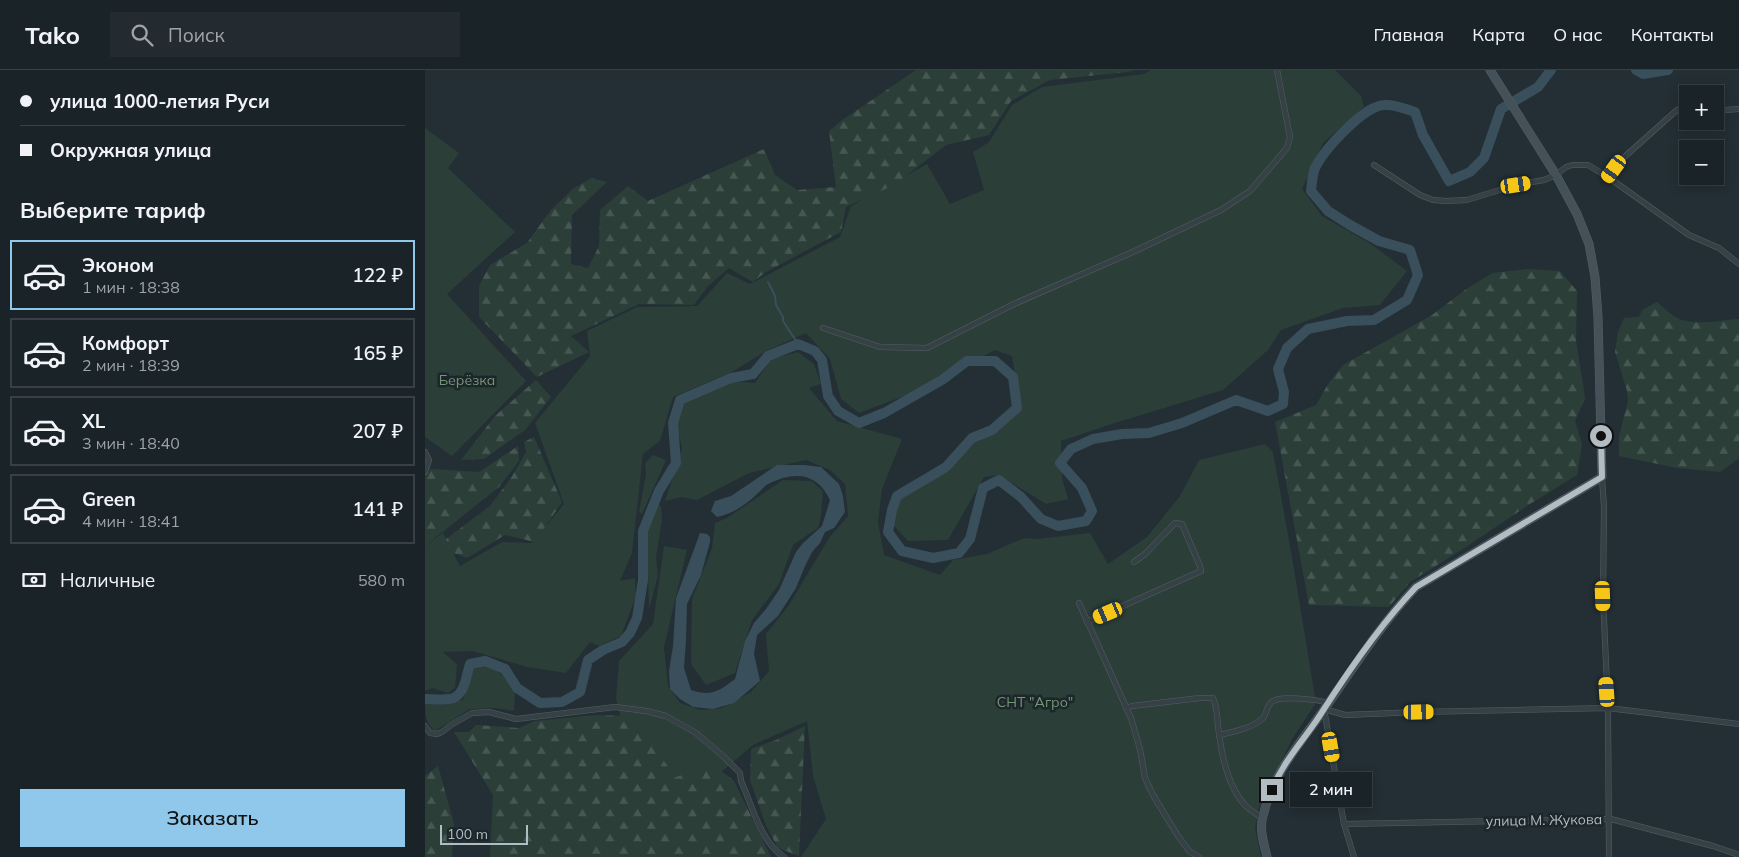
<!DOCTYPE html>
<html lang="ru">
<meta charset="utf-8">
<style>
body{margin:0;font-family:Mulish,sans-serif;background:#232b30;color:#f1f3f6;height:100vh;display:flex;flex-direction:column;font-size:19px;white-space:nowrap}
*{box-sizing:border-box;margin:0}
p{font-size:16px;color:#9fa4a8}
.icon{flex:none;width:28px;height:28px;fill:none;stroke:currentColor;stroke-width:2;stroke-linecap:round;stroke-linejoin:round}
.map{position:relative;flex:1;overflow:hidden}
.side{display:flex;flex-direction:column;background:#1a2328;width:425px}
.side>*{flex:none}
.top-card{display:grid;align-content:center;height:110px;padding:0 20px;background:#1a2328}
.buttons{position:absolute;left:1254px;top:15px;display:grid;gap:10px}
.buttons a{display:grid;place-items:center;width:45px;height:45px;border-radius:0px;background:#1a2328;box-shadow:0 2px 12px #0003,0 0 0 1px #384045;font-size:25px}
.scale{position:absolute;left:15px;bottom:12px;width:88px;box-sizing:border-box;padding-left:5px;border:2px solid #b1bcc3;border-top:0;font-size:14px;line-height:18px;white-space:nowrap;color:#b1bcc3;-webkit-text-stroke:4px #1c262b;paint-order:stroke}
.end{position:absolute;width:22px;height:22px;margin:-11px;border:6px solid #b1bcc3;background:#111;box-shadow:0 0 0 2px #111}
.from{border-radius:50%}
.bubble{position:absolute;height:35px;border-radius:0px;background:#1a2328;box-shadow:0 2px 12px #0003,0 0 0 1px #384045;font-size:16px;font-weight:600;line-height:35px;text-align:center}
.car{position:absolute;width:15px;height:30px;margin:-15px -8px;border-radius:6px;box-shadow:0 0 4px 1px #0007;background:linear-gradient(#f5c518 24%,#345 0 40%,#f5c518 0 76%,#345 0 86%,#f5c518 0)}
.top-card b{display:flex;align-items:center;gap:18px;height:48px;font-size:19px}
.top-card b+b{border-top:1px solid #384045}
.top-card i{width:12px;height:12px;background:#f1f3f6}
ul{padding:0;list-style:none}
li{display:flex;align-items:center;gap:15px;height:70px;margin:0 10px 8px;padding:0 10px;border:2px solid #384045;border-radius:0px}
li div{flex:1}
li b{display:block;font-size:19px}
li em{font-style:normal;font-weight:600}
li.selected{border-color:#8fc8ea}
li>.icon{width:45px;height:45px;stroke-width:1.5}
h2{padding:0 20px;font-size:22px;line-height:60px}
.pay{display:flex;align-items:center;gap:12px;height:55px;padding:0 20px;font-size:19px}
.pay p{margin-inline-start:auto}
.primary-button{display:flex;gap:10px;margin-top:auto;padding:10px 20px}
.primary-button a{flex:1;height:58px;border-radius:0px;background:#8fc8ea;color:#111;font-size:20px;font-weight:600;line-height:58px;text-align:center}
header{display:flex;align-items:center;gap:30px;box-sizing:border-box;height:70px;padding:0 25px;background:#1a2328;border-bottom:1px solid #384045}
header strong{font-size:24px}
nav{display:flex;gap:28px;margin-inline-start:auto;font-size:18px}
.search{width:350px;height:45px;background:#232b30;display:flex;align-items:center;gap:12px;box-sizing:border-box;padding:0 18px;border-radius:0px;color:#9fa4a8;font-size:19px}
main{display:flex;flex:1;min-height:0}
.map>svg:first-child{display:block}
.green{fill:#2b3e38}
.forest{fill:url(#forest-firs)}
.water{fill:#394f5b}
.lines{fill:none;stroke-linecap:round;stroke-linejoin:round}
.stream{stroke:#394f5b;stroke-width:2}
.river{stroke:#394f5b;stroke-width:10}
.street-casing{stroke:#545f64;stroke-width:6}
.secondary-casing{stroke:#545f64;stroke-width:9}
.street{stroke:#364146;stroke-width:5}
.secondary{stroke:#455159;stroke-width:8}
.route{stroke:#b1bcc3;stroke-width:6}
.labels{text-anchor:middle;stroke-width:5;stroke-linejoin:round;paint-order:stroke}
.park-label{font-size:14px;fill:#739673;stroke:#1c262b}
.street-label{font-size:14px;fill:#b1bcc3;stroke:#1c262b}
</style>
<header>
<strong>Tako</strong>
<div class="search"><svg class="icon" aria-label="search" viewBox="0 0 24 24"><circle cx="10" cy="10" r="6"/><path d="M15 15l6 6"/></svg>Поиск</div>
<nav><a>Главная</a><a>Карта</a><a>О нас</a><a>Контакты</a></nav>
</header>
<main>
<section class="side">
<div class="top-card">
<b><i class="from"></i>улица 1000-летия Руси</b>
<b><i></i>Окружная улица</b>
</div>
<h2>Выберите тариф</h2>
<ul>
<li class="selected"><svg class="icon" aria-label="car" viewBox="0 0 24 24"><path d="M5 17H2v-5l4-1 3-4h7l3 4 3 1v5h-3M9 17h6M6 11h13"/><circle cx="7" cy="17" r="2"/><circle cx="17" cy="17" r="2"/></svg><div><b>Эконом</b><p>1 мин · 18:38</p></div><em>122 ₽</em></li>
<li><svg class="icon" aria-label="car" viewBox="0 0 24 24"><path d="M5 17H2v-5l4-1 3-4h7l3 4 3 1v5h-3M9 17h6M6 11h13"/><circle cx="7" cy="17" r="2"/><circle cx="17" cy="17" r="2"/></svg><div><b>Комфорт</b><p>2 мин · 18:39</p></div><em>165 ₽</em></li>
<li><svg class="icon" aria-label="car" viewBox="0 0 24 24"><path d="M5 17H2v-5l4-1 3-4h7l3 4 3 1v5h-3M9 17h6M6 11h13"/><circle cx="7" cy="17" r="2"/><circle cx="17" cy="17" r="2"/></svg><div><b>XL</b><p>3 мин · 18:40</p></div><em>207 ₽</em></li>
<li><svg class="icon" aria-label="car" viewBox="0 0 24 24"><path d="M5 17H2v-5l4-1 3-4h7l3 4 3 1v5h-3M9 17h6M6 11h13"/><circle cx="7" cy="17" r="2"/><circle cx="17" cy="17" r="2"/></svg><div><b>Green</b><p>4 мин · 18:41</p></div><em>141 ₽</em></li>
</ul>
<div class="pay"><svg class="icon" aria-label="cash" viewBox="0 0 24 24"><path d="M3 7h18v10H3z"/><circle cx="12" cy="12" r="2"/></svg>Наличные<p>580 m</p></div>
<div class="primary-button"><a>Заказать</a></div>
</section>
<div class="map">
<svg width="1314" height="787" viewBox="0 0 1314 787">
<defs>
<pattern id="forest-firs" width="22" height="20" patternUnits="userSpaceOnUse" patternTransform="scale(1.25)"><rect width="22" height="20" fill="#2b3e38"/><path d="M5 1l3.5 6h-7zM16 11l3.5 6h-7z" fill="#475853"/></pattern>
</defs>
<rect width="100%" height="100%" fill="#232f35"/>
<!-- green -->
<g class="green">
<polygon points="726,0 910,0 936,26 939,37 898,73 877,119 897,146 946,174 982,201 955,235 918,238 856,260 843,280 798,320 690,353 636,371 637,408 643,429 621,434 574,405 559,407 523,470 483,471 468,455 474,429 501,411 544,372 596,340 587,286 570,280 487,323 434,343 416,329 405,289 381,263 341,281 307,302 248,327 235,371 218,384 207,483 195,511 210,508 211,526 196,566 174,576 165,572 141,603 102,597 48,581 18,582 32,594 30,618 23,623 7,618 0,621 0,476 18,463 35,496 77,472 107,473 139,434 110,353 165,286 162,261 212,237 272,236 302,203 325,214 415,167 426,136 502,94 525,134 559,120 548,82 564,72 587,35 617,17 719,4"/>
<polygon points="0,58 34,83 23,98 90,162 22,224 101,311 27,386 0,367"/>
<polygon points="373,282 389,294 396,314 384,318 412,351 477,369 457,419 453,452 459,485 515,505 528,490 562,484 599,468 612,469 665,463 683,494 722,467 755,426 774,390 840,374 848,382 868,493 891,633 867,669 834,737 830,758 836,787 376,787 401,749 388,706 382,651 328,675 269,725 199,660 191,629 194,591 228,554 239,476 262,480 239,577 243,616 255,633 275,640 297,638 326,622 344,601 341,564 364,535 404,468 423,446 420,414 405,400 381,390 324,403 272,430 257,427 240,431 257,378 251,353 258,332 307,311 330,313 346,289"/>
<polygon points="228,385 241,390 217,444 214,442 221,404 220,393"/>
<polygon points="358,410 387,411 398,421 396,446 393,458 368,475 354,514 327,550 310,603 281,615 266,594 267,529 287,478 290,453 302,448"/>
<polygon points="233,435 236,436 237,450 231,487 233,505 224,540 222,462"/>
<path d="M48,595L64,596L81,607L90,623L89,641L70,638L45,639L10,661C1,653 0,646 0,634L38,630Z"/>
</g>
<!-- forest -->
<g class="forest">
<polygon points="491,0 710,0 703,2 625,10 586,31 564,65 521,75 469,115 421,137 416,162 341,202 328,212 304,198 283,216 269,235 214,234 146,266 164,282 112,307 54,247 54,216 65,195 102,173 125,141 149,118 166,108 182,112 147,145 146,194 163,198 174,176 175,140 203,116 223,131 339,79 350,105 372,120 411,117 404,61 416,51"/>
<polygon points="1104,199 1135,201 1152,221 1151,270 1160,328 1150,351 1157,374 1152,405 1105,434 1041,477 985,512 964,537 884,535 850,352 891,335 903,314 918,295 1007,245 1040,220 1067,203"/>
<path d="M1232,232C1239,238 1246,245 1254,249C1270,256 1297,250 1314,249V386L1313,389L1295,402L1252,398L1194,386V366L1203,331L1202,321L1190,282L1193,262L1199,248L1214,247L1217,240Z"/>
<polygon points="111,310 126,327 100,360 59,389 36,390 70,346"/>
<polygon points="109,367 137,432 110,472 80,465 42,488 23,481 21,469 65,436 86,408 101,382 99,372"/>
<polygon points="93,376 94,391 74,417 0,476 0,406 6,399 54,402"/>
<polygon points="173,645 205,646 251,707 289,695 309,711 346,787 65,787 68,725 29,662 44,662 51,655 94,658 110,651"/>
<polygon points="380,656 374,786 353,778 341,756 325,710 326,679 351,670"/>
<polygon points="13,696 29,754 27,787 0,787 0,706"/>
</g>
<!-- water -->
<path class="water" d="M352,395H380L396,397L414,414L418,426L420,442L409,458L400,462L395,473L387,482L380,496L371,518L353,546L332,565L329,584L335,611L309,633L288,639L268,637L255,629L245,619L244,601L248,576L251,528L275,463L282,464L285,467V472L276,505L262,534L261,571L259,598L266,620C286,627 294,621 310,609L320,571L329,553L341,539L354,520L371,482L378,473L397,456L405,430C392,402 369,401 343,414C339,416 336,421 332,424C321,435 307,444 292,447L286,441L290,431L306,426Z"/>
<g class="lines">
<!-- stream -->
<polyline class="stream" points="343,212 350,226 351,235 358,247 358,251 373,274"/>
<!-- river -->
<g class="river">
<polyline points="1211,0 1218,4 1243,0"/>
<path d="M0,629C8,629 16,630 24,629C40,628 41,606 45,594L60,591L80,599L92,618L115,633L137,632L155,622L163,590L178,580L197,572L205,563L212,548L218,510V461L234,421L251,393L248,353L255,330L306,308L328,304L343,286L373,274L390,281L397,290L403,326L413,341L434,353L459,343L517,310L542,291H570L588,307L592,338L567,360L547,368L521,397L472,426L467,440L463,462L477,481L508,488L534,483L545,469L558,418L574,410L596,427L616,449L633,456L661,451L667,441L657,418L635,393L646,379L668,369L697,364L724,363L757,353L811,330L843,341L858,334L859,322L853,299L862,278L883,259L922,251L949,250L982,230L993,205L985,180L954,171L925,155L903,141L886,121C887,114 887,105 890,98C899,80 939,35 960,35C970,34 980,39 990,42L998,65L1024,111L1045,102L1059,88L1076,39L1113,17L1126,0"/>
</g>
<defs>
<g id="street">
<polyline points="1290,39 1300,40 1314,39"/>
<polyline points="949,95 995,125 1008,130 1021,131 1042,130 1091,115 1119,110 1131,105 1141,97 1147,95 1163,95 1183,107 1264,165 1294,178 1314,194"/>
<polyline points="1183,107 1196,90 1252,40 1262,35"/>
<polyline points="398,258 455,277 502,278 589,234 710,181 796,140 825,121 862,78 865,67 852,0"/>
<polyline points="0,382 4,390 0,402"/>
<polyline points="1177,407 1179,438 1178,526 1183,638 1184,787"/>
<polyline points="654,533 706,648 715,679 720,708 728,725 753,766 765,782 774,787"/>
<polyline points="662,552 776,501 775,496 757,454 750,453 720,484 709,492"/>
<path d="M701,638L707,636L775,628H788C793,638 792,652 794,663C797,687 803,718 821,736C826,741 832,744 837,748"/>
<path d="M0,656L5,663L12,664L17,662L26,655L47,643L64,642L91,649L190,637L221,641L241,646L271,663L299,687L315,703L316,711C327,735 336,773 359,787"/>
<path d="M794,665C808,662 828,658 838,648C842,643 842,634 848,631C857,626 892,629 902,633"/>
<polyline points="919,754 1186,749 1288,776 1314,785"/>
<polyline points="929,787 919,754 899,639 920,645 994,642 1183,638 1314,654"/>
</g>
<path id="secondary" d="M842,787C839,774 834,759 838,746C848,703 873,676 898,641C928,599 955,555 991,517L1177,407L1173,247L1170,207L1164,174L1152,144L1131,105L1065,0"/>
</defs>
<!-- street casing -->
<use href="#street" class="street-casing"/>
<!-- secondary casing -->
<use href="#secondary" class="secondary-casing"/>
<!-- street -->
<use href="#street" class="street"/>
<!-- secondary -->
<use href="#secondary" class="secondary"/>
</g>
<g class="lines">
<!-- route -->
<path class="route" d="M847,720C859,689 882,667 899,639C926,597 956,554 991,517L1177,407L1176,366"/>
</g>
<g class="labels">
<!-- park labels -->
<g class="park-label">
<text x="42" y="315">Берёзка</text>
<text x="610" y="637">СНТ "Агро"</text>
</g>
<!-- street labels -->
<g class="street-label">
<text transform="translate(1119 750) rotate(-1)" y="5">улица М. Жукова</text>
</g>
</g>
</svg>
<div class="buttons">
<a>+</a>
<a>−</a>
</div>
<div class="scale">100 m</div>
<i class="end from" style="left:1176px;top:366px"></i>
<i class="end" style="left:847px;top:720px"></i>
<div class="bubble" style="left:865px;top:702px;width:82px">2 мин</div>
<i class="car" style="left:1189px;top:99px;rotate:216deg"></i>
<i class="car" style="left:1091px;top:115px;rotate:81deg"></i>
<i class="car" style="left:1178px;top:526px;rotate:178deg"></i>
<i class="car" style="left:683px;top:543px;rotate:247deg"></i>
<i class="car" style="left:1182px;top:622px;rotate:356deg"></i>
<i class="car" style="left:994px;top:642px;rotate:89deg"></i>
<i class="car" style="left:906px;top:677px;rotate:170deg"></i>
</div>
</main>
